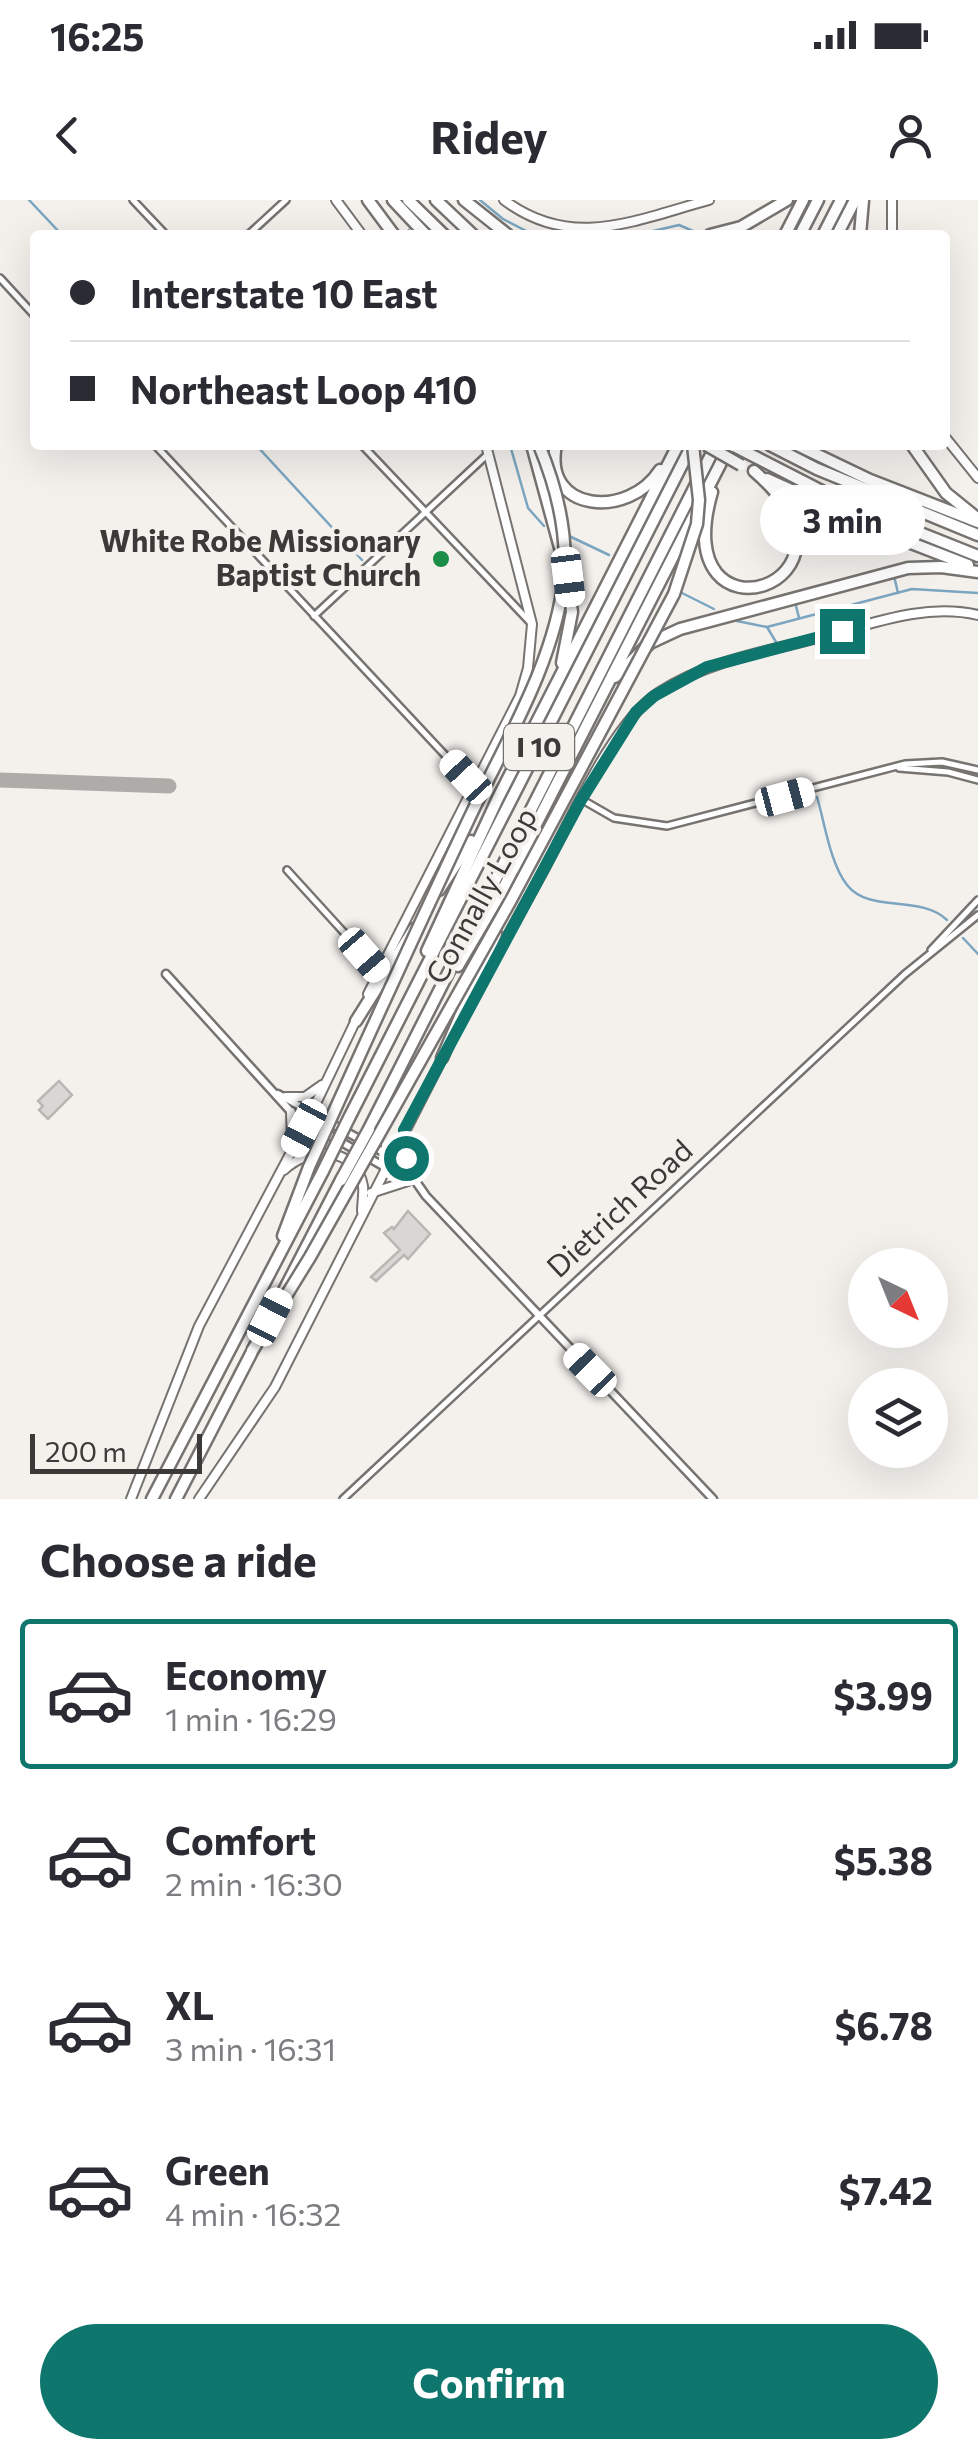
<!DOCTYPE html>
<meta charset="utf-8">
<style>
body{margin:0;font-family:Commissioner,sans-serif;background:#f2f2f3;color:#2b2b33;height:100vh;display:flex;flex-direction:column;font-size:38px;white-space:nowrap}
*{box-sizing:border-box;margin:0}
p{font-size:32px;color:#7c7c81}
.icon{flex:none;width:55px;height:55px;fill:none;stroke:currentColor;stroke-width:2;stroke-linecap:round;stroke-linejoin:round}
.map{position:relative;height:1299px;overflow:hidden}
.details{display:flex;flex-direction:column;background:#fff;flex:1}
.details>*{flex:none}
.banner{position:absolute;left:30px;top:30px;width:920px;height:220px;border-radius:10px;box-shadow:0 10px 40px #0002;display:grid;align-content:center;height:220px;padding:0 40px;background:#fff}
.needle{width:65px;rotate:137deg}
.buttons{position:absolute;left:848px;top:1048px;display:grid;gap:20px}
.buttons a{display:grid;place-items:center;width:100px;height:100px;border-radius:50%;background:#fff;box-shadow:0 10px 40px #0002;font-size:50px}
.scale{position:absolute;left:30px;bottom:25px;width:172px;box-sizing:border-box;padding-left:10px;border:5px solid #3b3a39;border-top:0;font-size:28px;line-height:35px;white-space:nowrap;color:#3b3a39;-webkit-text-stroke:8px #f4f1ed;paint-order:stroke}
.end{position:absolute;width:45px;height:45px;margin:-22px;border:12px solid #0f766e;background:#fff;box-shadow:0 0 0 5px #fff}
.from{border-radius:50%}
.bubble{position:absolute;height:70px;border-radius:35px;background:#fff;box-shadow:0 10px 40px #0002;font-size:32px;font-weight:700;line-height:70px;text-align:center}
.car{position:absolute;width:30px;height:60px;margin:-30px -15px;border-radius:12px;box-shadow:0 0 8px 2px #0007;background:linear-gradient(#fff 24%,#345 0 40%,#fff 0 76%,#345 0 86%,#fff 0)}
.banner b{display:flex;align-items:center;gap:35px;height:95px;font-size:38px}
.banner b+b{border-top:2px solid #e1e1e2}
.banner i{width:25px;height:25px;background:#2b2b33}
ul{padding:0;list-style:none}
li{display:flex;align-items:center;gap:30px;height:150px;margin:0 20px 15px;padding:0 20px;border:5px solid transparent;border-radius:10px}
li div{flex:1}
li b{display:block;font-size:38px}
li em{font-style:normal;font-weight:700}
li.on{border-color:#0f766e}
li>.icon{width:90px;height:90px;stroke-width:1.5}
h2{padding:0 40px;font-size:45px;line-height:120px}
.primary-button{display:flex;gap:20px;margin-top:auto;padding:20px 40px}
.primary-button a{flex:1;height:115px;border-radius:60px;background:#0f766e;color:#fff;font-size:40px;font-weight:700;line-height:115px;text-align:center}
.status{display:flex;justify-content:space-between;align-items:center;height:70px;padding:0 50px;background:#fff;direction:ltr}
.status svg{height:28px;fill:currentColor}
header{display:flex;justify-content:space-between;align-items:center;height:130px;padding:0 40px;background:#fff;font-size:45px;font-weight:700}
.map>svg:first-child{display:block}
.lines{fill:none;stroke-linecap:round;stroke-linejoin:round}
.stream{stroke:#7ba5c0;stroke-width:2.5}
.taxiway{stroke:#aeaba8;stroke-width:15}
.building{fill:#dad6d3;stroke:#b9b6b3;stroke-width:2.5}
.minor-casing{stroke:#767370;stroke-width:10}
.tertiary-casing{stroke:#767370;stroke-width:11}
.secondary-casing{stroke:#767370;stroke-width:12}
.motorway-casing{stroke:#767370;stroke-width:15}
.minor{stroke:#fff;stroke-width:5}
.tertiary{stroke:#fff;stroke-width:6}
.secondary{stroke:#fff;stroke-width:8}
.motorway{stroke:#fff;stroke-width:10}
.motorway-bridge-casing{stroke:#767370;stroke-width:15;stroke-linecap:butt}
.motorway-bridge{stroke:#fff;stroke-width:10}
.route{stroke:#0f766e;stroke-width:12}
.poi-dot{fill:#1a8d47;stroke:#f4f1ed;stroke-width:4}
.labels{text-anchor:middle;stroke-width:8;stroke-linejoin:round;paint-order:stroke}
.shield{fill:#f4f1ed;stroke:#72716f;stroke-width:2.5}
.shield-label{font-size:28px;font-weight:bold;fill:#3b3a39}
.poi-label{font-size:30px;font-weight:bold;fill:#3b3a39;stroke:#f4f1ed;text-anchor:end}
.street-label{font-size:30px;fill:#3b3a39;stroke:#f4f1ed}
</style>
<div class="status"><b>16:25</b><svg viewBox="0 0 49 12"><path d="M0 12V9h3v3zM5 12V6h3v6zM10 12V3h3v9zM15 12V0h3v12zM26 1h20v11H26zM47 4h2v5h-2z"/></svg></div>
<header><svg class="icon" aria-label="back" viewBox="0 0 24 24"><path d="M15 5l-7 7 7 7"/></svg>Ridey<svg class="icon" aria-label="person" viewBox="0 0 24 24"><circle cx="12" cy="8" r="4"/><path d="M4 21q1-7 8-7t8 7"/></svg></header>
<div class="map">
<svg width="978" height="1299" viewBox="0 0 978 1299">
<rect width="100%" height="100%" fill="#f4f1ed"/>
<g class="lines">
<!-- stream -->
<g class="stream">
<polyline points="29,0 62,35"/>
<polyline points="480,0 503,19 534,35"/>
<polyline points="403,35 409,30"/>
<polyline points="636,35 679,25 693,31"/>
<polyline points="256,245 362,360"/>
<polyline points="510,245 528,308 544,326"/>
<polyline points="567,335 609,355"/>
<polyline points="894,376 898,393"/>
<polyline points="680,392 714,409"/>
<polyline points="795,402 799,418"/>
<polyline points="737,421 767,427 912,389 978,393"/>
<polyline points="767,427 776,442"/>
<path d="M817,597C825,624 830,663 847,685C870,714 920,694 947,720"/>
<polyline points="963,738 978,754"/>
</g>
<!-- taxiway -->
<polyline class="taxiway" points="0,580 169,586"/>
</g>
<!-- building -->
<g class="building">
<polygon points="59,881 72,895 48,919 39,910 43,906 38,901"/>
<polygon points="408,1011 430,1034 408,1059 404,1055 376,1081 371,1077 400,1050 384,1033 392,1027 394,1029"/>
</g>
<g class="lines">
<defs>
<g id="minor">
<polyline points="133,0 166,35"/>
<polyline points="248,35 286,0"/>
<polyline points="0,78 35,116"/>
<polyline points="155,245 473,585"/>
<polyline points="362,245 529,421"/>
<polyline points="314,416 488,254"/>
<polyline points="899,568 948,572 978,580"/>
<polyline points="581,599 614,618 667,626 905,564 942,562 978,570"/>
<polyline points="287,670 379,771"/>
<polyline points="931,750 978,700"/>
<polyline points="343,1299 905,774 978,715"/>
</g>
<g id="tertiary">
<polyline points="166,774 293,914 409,981"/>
<polyline points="278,894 390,956 412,976 426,996 713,1299"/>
</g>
<g id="secondary">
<polyline points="336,0 362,35"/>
<path d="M504,0C572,51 635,20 709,0"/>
<polyline points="892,35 892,0"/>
<polyline points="945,237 978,278"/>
<polyline points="368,794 520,496 528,468 532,424 486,245"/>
<path d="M468,810C491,765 516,721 540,677C569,625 610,525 658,493C707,461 767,451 822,437C874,423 925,403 978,415"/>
<polyline points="286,897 305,897 322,885"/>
<polyline points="291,912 292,942"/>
<polyline points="404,931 412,976"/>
<path d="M284,970C309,946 356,946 363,986C364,993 362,1003 362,1011"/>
<polyline points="371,993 408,981"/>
<polyline points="131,1299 199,1126 307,922 356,820"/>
<polyline points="199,1299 275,1187 445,853"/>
</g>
<g id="motorway">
<polyline points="368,0 394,35"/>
<polyline points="393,0 426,35"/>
<polyline points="408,0 444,35"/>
<polyline points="436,0 473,35"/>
<polyline points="464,0 508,35"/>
<polyline points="710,35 741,27 787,0"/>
<polyline points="785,35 803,0"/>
<polyline points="800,35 818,0"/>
<polyline points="823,35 841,0"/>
<polyline points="837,35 855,0"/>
<polyline points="860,35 863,0"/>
<polyline points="532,245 562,355"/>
<path d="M556,245C542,313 629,319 660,270"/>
<polyline points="732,245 845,303 978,356"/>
<polyline points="770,245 817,269 978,335"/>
<polyline points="797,245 870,280 978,322"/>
<polyline points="912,245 946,293 977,318"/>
<polyline points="767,279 893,336 968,365"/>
<path d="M712,292C664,455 886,384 754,271"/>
<polyline points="562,463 572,412 566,371"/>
<polyline points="615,477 650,443 680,429 908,368 941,367 978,372"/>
<polyline points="522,672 536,637"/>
<polyline points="439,690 471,641"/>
<polyline points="427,751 498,598 678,245"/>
<polyline points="458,766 501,693 730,245"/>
<polyline points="356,821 414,729"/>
<polyline points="442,858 496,734"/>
<polyline points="349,918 692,245"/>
<polyline points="369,929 716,245"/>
<polyline points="283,1036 309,967"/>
<polyline points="280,1098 341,980"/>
<polyline points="152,1299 323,971"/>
<polyline points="176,1299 256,1144"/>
</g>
</defs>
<!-- minor casing -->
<use href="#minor" class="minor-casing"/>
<!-- tertiary casing -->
<use href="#tertiary" class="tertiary-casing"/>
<!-- secondary casing -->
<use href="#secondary" class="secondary-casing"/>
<!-- motorway casing -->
<use href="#motorway" class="motorway-casing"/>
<!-- minor -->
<use href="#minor" class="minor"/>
<!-- tertiary -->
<use href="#tertiary" class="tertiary"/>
<!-- secondary -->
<use href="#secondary" class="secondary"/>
<!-- motorway -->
<use href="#motorway" class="motorway"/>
<defs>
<g id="motorway-bridge">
<polyline points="706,245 741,265"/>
<path d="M309,967C361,852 413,737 467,623C503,546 555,463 564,378C568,333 556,286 539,245"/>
<polyline points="323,971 349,918"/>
<polyline points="341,980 369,929"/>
<polyline points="252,1151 310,1057 511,700 674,394 697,324 699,300 693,245"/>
</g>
</defs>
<!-- motorway-bridge casing -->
<use href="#motorway-bridge" class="motorway-bridge-casing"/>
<!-- motorway-bridge -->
<use href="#motorway-bridge" class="motorway-bridge"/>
</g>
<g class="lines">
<!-- route -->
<polyline class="route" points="406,958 404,930 581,600 636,512 654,496 707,467 842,431"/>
</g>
<!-- markers -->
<circle class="poi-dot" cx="441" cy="359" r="10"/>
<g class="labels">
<!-- shield labels -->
<rect class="shield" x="504" y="524" width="70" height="46" rx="8"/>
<g class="shield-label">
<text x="539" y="557">I 10</text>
</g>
<!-- poi labels -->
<g class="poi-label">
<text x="421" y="352">White Robe Missionary<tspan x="421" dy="34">Baptist Church</tspan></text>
</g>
<!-- street labels -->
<g class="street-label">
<text transform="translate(482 696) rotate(-61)" y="10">Connally Loop</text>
<text transform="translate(620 1009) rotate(-43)" y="10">Dietrich Road</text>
</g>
</g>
</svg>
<div class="buttons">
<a><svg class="needle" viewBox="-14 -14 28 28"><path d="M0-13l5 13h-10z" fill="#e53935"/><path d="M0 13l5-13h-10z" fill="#7c7c81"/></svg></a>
<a><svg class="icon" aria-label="layers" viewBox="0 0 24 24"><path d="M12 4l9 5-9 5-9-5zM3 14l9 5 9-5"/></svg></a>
</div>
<div class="scale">200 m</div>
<i class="end from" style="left:406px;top:958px"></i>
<i class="end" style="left:842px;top:431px"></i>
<div class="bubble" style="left:760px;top:285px;width:165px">3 min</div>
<i class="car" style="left:568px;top:377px;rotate:173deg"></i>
<i class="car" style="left:466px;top:577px;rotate:317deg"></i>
<i class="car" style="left:785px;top:597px;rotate:75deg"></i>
<i class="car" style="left:364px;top:755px;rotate:139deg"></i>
<i class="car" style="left:304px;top:928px;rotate:208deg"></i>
<i class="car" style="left:270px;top:1117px;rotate:27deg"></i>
<i class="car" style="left:590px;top:1170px;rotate:316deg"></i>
<div class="banner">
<b><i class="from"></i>Interstate 10 East</b>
<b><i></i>Northeast Loop 410</b>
</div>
</div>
<section class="details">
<h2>Choose a ride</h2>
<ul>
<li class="on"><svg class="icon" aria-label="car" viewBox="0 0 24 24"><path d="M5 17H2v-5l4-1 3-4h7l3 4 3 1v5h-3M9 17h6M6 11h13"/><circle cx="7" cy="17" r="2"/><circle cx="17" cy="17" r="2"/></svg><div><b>Economy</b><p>1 min · 16:29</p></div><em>$3.99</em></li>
<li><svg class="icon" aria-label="car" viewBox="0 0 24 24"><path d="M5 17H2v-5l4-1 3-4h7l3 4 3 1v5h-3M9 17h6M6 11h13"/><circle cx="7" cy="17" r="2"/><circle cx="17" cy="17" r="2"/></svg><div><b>Comfort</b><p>2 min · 16:30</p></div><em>$5.38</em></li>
<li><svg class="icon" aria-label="car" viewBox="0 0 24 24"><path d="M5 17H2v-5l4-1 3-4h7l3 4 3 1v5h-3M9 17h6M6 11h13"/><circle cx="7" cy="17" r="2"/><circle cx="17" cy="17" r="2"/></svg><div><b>XL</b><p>3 min · 16:31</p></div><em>$6.78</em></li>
<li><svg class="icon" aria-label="car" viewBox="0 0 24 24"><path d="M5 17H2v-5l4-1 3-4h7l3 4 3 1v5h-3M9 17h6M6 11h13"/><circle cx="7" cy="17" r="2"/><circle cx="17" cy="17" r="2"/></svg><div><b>Green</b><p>4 min · 16:32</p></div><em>$7.42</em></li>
</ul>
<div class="primary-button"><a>Confirm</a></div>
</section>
